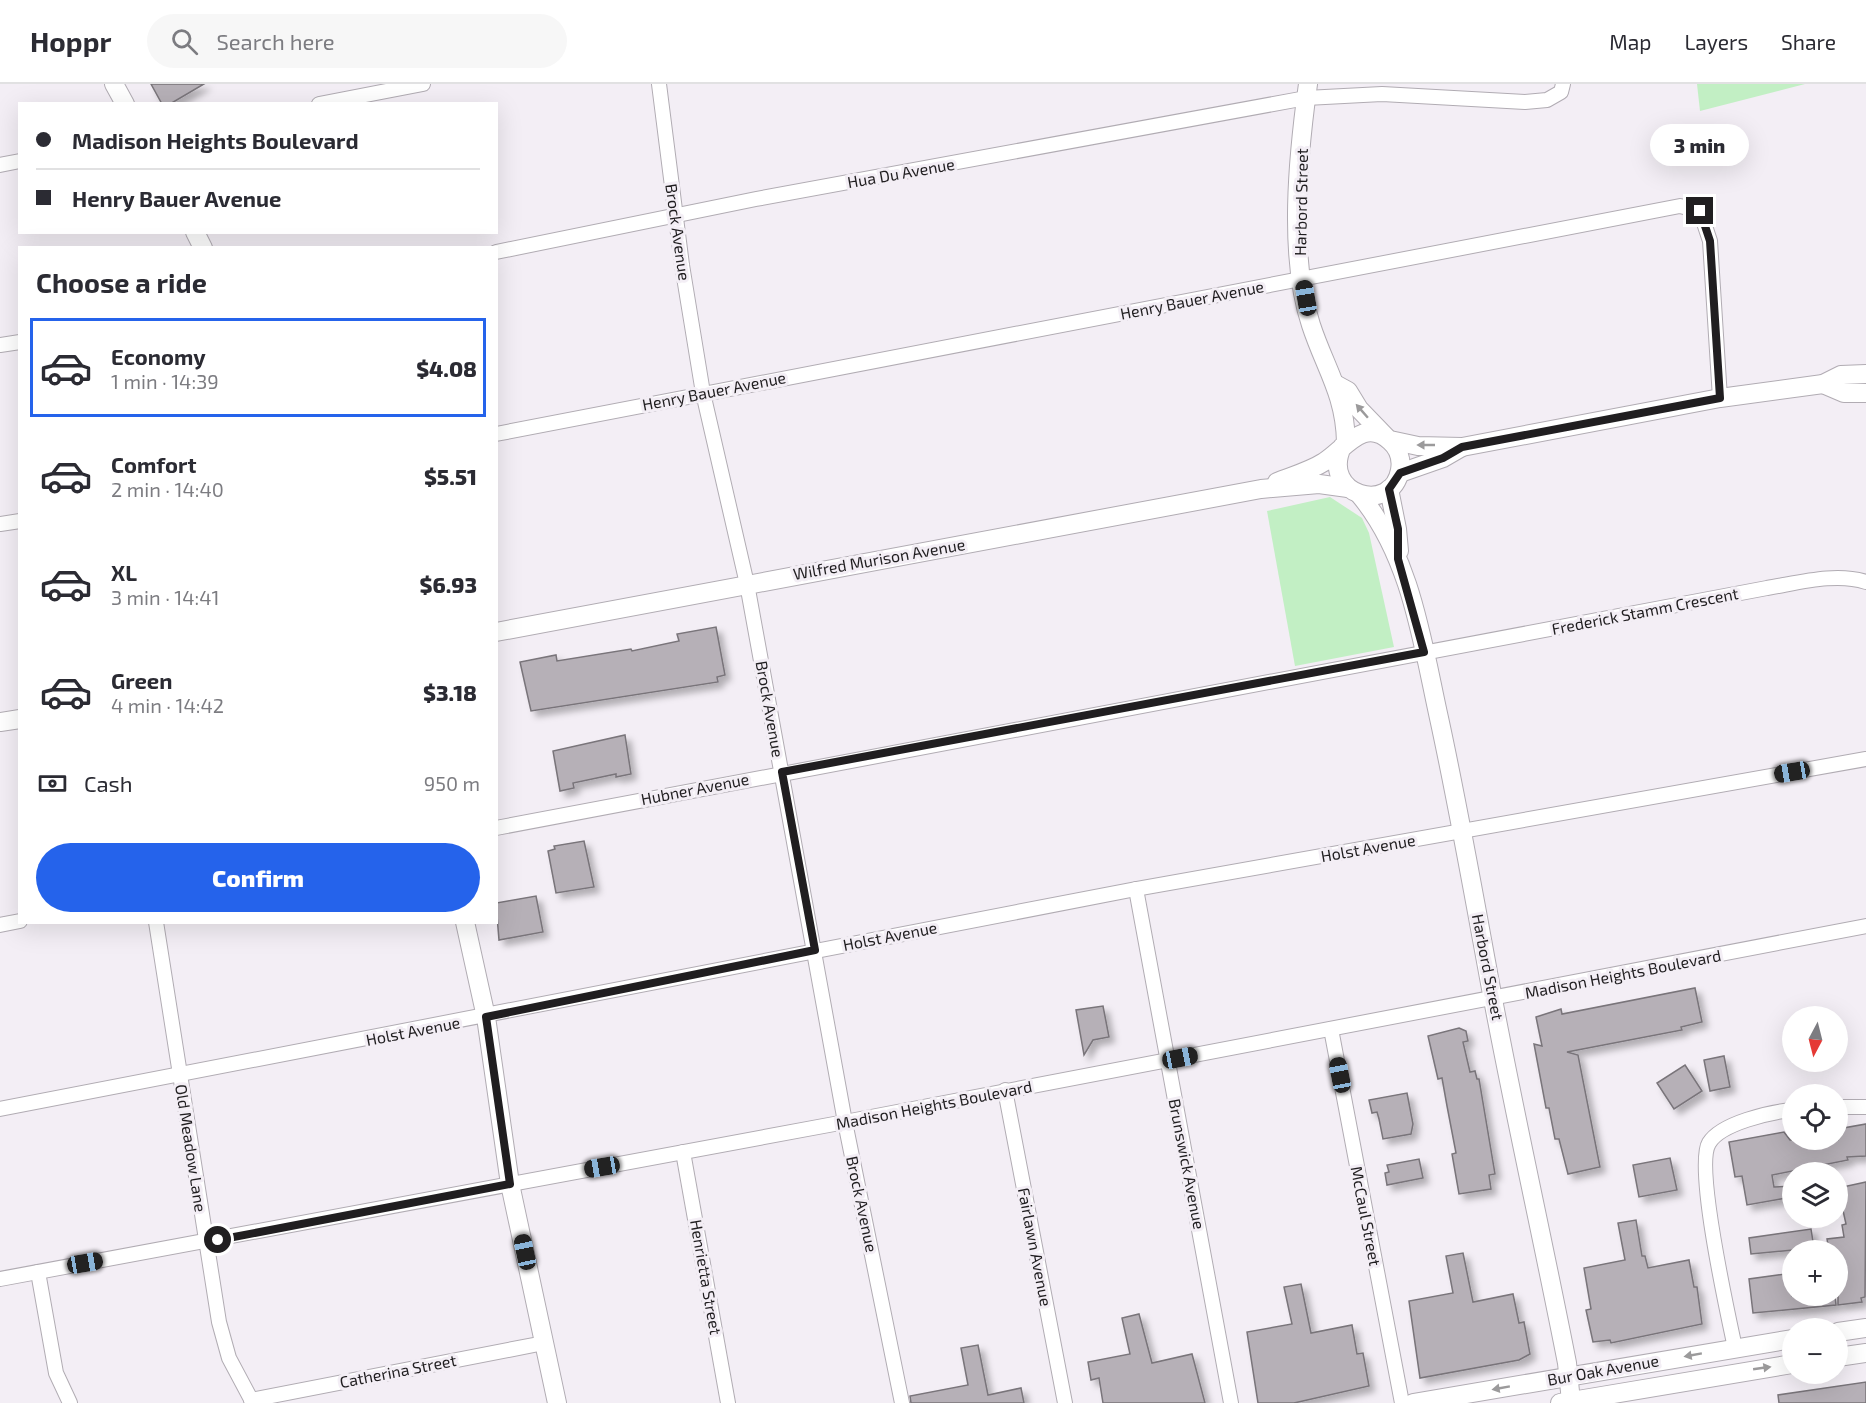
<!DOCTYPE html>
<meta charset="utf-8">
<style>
body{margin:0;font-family:"Exo 2",sans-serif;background:#f7f7f7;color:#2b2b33;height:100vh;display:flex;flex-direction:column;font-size:22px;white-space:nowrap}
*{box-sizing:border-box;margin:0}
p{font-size:20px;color:#7c7c81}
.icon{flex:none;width:33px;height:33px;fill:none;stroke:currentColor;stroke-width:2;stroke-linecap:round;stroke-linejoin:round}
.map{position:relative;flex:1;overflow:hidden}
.sheet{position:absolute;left:18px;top:162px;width:480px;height:678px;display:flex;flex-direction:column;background:#fff;border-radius:0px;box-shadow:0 6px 24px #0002}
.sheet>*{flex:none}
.top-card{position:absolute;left:18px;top:18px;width:480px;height:132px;border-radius:0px;box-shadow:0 6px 24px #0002;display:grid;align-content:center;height:132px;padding:0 18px;background:#fff}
.needle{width:39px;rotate:187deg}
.buttons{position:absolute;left:1782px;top:922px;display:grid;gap:12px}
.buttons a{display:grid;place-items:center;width:66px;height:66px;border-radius:50%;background:#fff;box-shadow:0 6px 24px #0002;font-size:30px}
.end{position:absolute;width:27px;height:27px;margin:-14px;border:8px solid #201e20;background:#fff;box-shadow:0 0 0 3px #fff}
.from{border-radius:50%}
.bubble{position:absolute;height:42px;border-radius:21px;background:#fff;box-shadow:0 6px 24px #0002;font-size:20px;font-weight:800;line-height:42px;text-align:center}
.car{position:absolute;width:18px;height:36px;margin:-18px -9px;border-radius:8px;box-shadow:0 0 4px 2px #0007;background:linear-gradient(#222 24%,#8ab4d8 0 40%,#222 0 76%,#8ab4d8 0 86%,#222 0)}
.top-card b{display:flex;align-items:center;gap:21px;height:57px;font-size:22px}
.top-card b+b{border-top:2px solid #e1e1e2}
.top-card i{width:15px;height:15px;background:#2b2b33}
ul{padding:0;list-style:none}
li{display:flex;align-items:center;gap:18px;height:99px;margin:0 12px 9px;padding:0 6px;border:3px solid transparent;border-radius:0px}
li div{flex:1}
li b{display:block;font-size:22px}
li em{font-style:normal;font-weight:800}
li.active{border-color:#2563eb}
li>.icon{width:54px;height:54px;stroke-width:1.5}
h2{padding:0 18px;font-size:27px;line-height:72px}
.pay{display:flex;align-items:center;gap:15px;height:66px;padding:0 18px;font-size:22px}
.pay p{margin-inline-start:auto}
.button{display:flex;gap:12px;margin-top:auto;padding:12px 18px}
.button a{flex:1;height:69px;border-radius:36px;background:#2563eb;color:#fff;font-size:24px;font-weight:800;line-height:69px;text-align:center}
header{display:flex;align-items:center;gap:36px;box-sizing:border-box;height:84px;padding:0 30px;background:#fff;border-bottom:2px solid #e1e1e2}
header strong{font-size:28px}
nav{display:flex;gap:33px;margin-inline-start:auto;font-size:21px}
.search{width:420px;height:54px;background:#f7f7f7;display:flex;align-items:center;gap:15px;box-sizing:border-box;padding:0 21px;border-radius:33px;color:#7c7c81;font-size:22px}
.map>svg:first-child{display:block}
.green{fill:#c2efc4}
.building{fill:#b6b0b7;stroke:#79747a;stroke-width:1.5;filter:url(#shadow)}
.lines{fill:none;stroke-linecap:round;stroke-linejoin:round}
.minor-casing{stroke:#b1acb3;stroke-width:16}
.tertiary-casing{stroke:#b1acb3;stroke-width:20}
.minor{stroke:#fff;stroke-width:14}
.tertiary{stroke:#fff;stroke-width:18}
.oneway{fill:#9b9a9b}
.route{stroke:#201e20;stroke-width:8}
.labels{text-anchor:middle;stroke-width:6;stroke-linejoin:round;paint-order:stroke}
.street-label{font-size:16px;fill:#201e20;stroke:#f3eef5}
</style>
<header>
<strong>Hoppr</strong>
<div class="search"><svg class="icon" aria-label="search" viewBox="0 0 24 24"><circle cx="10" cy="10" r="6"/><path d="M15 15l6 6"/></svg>Search here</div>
<nav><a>Map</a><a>Layers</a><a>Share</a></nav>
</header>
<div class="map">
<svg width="1866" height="1319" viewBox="0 0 1866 1319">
<defs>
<filter id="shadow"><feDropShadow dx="5.5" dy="5.5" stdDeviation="3" flood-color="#0004"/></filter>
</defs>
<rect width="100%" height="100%" fill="#f3eef5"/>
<!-- green -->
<g class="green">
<polygon points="1697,0 1805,0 1700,27"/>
<polygon points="1330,413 1362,434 1369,449 1394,563 1295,582 1267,427"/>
</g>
<!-- building -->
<g class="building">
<polygon points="151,0 204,0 170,20 162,20"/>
<polygon points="716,543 725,591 717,593 718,598 531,627 520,578 556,571 557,577 631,565 632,567 679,557 677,550"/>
<polygon points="625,651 631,690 616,693 616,690 573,699 574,704 560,707 553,667"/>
<polygon points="584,757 594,803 556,809 548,767 555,765 554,762"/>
<polygon points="536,812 543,848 499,856 496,819"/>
<polygon points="1695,904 1702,938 1681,943 1682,946 1567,968 1578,971 1600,1083 1568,1090 1559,1055 1555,1055 1549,1024 1546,1024 1534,960 1542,962 1536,933 1561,925 1562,930"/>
<polygon points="1103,922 1109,953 1093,956 1084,971 1076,926"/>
<polygon points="1459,944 1466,947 1468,957 1463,958 1470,988 1475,987 1477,995 1479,995 1495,1090 1489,1091 1491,1105 1459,1110 1452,1070 1456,1069 1447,1022 1442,994 1438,995 1428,952"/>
<polygon points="1724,972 1730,1003 1710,1007 1704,976"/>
<polygon points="1685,981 1702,1007 1674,1025 1657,999"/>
<polygon points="1407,1009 1413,1040 1411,1050 1383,1055 1379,1035 1377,1028 1372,1029 1369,1016"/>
<polygon points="1866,1040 1866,1072 1847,1073 1848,1076 1772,1091 1774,1103 1792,1102 1792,1113 1747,1121 1742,1092 1735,1093 1729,1058 1784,1048 1790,1056 1838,1056 1838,1045"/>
<polygon points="1670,1074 1677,1106 1639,1113 1633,1081"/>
<polygon points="1419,1075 1423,1094 1387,1101 1385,1089 1389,1088 1387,1081"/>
<polygon points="1866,1098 1865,1213 1861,1214 1862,1218 1838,1221 1838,1167 1829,1167 1827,1155 1844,1153 1842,1141 1846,1140 1838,1104"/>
<polygon points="1636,1136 1642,1172 1645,1172 1648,1184 1689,1176 1694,1203 1697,1203 1702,1240 1611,1259 1610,1256 1593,1258 1586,1226 1591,1225 1584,1184 1625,1176 1618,1139"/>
<polygon points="1811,1145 1814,1164 1751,1170 1749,1154"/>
<polygon points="1463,1169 1473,1218 1513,1210 1519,1239 1524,1238 1530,1270 1519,1276 1420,1294 1409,1217 1453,1209 1446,1172"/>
<polygon points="1792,1189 1792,1212 1835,1212 1836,1221 1753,1229 1749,1195"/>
<polygon points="1301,1200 1311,1249 1352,1241 1357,1270 1363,1269 1369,1302 1294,1319 1258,1319 1247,1248 1292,1240 1284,1203"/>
<polygon points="1139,1230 1152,1279 1192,1270 1205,1319 1103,1319 1099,1294 1091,1296 1088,1278 1130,1270 1122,1234"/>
<polygon points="978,1261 988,1311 1021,1304 1024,1319 911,1319 910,1312 968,1301 961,1264"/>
<polygon points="1866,1298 1866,1319 1779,1319 1778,1311"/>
</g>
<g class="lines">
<defs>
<g id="minor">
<polyline points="659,0 682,181 703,309 747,500 845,1038 902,1319"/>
<polyline points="319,20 423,0"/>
<polyline points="0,81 20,77"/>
<polyline points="496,168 756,115 1306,14 1382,10 1525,18 1547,16 1561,8 1563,0"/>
<polyline points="0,261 20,258"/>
<polyline points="496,350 1680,122 1700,127 1710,157 1720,314"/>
<polyline points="0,440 20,437"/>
<path d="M496,744L1767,504C1798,499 1836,488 1866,498"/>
<polyline points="1136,805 1231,1319"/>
<polyline points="156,838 219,1238 229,1274 253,1319"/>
<polyline points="0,841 20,837"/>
<polyline points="1331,945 1402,1319"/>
<polyline points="1005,1006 1065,1319"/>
<polyline points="1838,1023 1866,1023"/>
<polyline points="0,1025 1136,805 1866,675"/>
<polyline points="683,1068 728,1319"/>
<polyline points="38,1188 56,1289 70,1319"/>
<polyline points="0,1195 845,1038 1866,842"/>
<path d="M1735,1264C1728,1231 1695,1082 1709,1059C1721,1039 1771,1028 1792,1026"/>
<polyline points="251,1316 544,1259"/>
</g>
<g id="tertiary">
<polyline points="114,0 125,20"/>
<path d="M1308,0C1298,71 1288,172 1311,241C1325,284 1345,310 1346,358"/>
<polyline points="195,148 203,164"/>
<polyline points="1823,300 1844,309 1866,309"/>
<polyline points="1337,301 1348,307 1359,325 1386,353"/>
<polyline points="1390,356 1418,362 1462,363 1720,314 1823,300 1841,291 1866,290"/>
<polyline points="1400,389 1443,374 1462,363"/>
<path d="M1277,398C1292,392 1310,387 1324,378C1344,366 1364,332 1390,357C1398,364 1402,375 1400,386C1392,432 1320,411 1342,363"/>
<polyline points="1389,405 1397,445 1399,467"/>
<path d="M1359,410C1411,472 1422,557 1439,634C1459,726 1475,818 1492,910C1515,1033 1543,1156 1567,1279L1571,1317"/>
<polyline points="496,548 1261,405 1319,400 1348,404"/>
<polyline points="0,638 20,635"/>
<polyline points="465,838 486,933 510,1100 557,1319"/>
<polyline points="1838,1248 1866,1244"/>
<polyline points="1838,1273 1866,1269"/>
<polyline points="1413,1319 1792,1255"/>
<polyline points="1560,1319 1792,1280"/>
</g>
</defs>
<!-- minor casing -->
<use href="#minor" class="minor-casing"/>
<!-- tertiary casing -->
<use href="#tertiary" class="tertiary-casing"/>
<!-- minor -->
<use href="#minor" class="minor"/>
<!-- tertiary -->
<use href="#tertiary" class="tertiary"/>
</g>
<!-- one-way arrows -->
<defs><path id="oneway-solid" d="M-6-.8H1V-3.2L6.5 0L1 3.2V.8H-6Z" transform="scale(1.5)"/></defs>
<g class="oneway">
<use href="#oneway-solid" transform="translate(1362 327) rotate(-131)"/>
<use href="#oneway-solid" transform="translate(1426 361) rotate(180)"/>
<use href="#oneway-solid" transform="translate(1693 1271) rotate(170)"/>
<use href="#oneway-solid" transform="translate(1762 1284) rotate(-8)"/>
<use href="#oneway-solid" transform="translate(1501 1304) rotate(170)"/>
</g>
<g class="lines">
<!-- route -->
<polyline class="route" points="218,1156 510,1100 486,933 815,866 782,688 1424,568 1398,475 1398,445 1389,405 1400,389 1443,374 1462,363 1720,314 1710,157 1700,127"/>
</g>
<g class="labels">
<!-- street labels -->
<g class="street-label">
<text transform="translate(901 89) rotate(-10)" y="6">Hua Du Avenue</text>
<text transform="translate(1301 118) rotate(-89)" y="6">Harbord Street</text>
<text transform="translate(678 148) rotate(82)" y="6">Brock Avenue</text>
<text transform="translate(1192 216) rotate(-11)" y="6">Henry Bauer Avenue</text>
<text transform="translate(714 307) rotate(-11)" y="6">Henry Bauer Avenue</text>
<text transform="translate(879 475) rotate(-10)" y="6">Wilfred Murison Avenue</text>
<text transform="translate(1645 527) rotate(-11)" y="6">Frederick Stamm Crescent</text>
<text transform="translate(770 625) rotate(80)" y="6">Brock Avenue</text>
<text transform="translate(695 705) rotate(-11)" y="6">Hubner Avenue</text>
<text transform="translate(1368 764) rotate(-10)" y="6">Holst Avenue</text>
<text transform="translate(890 852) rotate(-11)" y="6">Holst Avenue</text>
<text transform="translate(1488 883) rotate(79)" y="6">Harbord Street</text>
<text transform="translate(1623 890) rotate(-11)" y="6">Madison Heights Boulevard</text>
<text transform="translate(413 947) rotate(-11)" y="6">Holst Avenue</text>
<text transform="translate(934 1021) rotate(-11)" y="6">Madison Heights Boulevard</text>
<text transform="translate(191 1064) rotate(81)" y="6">Old Meadow Lane</text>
<text transform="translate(1187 1080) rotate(79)" y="6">Brunswick Avenue</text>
<text transform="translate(862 1120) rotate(78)" y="6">Brock Avenue</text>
<text transform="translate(1366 1132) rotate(79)" y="6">McCaul Street</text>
<text transform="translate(1035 1163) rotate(79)" y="6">Fairlawn Avenue</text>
<text transform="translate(706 1193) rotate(80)" y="6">Henrietta Street</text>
<text transform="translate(1603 1286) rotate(-10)" y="6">Bur Oak Avenue</text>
<text transform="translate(398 1287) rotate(-11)" y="6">Catherina Street</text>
</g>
</g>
</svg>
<div class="buttons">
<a><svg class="needle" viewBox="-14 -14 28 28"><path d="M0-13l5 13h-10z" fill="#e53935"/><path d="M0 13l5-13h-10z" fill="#7c7c81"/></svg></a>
<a><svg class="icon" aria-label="locate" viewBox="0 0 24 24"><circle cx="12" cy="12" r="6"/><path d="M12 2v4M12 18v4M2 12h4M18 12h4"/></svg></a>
<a><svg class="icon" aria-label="layers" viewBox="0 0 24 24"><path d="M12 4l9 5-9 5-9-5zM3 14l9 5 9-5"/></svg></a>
<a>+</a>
<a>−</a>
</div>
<i class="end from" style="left:218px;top:1156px"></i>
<i class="end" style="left:1700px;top:127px"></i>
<div class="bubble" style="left:1650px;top:40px;width:99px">3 min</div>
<i class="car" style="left:1306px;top:214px;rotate:350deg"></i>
<i class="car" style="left:1792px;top:688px;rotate:260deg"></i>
<i class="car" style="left:1180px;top:974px;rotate:79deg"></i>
<i class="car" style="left:1340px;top:991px;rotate:349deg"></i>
<i class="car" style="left:602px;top:1083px;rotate:260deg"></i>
<i class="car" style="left:525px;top:1168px;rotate:348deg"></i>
<i class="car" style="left:85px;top:1179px;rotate:80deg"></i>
<div class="top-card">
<b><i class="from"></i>Madison Heights Boulevard</b>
<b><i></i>Henry Bauer Avenue</b>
</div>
<section class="sheet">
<h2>Choose a ride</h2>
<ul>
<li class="active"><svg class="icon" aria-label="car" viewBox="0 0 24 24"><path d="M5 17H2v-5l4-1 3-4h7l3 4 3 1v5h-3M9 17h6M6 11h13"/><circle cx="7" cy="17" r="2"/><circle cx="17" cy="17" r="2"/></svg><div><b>Economy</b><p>1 min · 14:39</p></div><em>$4.08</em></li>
<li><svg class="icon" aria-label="car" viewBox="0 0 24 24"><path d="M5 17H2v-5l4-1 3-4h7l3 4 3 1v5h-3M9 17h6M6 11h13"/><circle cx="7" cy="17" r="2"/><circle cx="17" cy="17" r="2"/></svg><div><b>Comfort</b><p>2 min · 14:40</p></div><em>$5.51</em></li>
<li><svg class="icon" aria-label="car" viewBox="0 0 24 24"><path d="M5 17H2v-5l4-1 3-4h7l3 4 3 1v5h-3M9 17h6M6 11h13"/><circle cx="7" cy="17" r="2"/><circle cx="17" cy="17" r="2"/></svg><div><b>XL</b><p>3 min · 14:41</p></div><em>$6.93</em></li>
<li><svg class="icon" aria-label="car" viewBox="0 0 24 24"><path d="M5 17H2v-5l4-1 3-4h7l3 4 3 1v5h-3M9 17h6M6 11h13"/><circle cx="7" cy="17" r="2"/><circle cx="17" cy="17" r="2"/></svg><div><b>Green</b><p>4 min · 14:42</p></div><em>$3.18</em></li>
</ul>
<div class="pay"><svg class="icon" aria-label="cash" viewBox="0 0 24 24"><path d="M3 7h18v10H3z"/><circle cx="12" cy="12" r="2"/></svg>Cash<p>950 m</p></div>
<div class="button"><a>Confirm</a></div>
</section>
</div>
